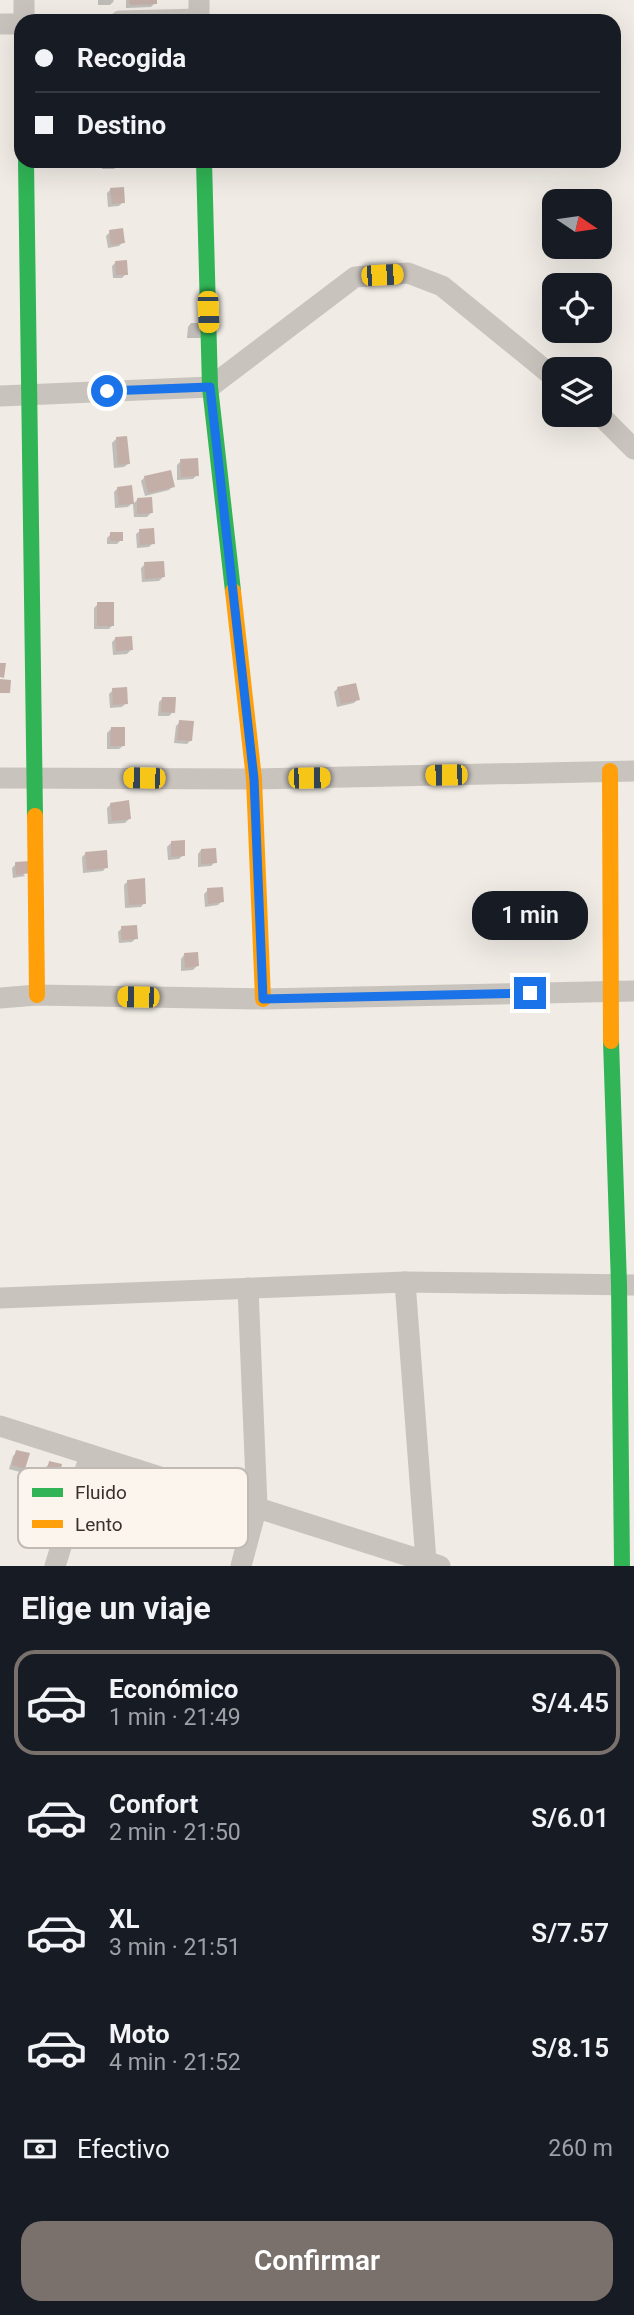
<!DOCTYPE html>
<html lang="es">
<meta charset="utf-8">
<style>
body{margin:0;font-family:Roboto,sans-serif;background:#242831;color:#f1f3f6;height:100vh;display:flex;flex-direction:column;font-size:26px;white-space:nowrap}
*{box-sizing:border-box;margin:0}
p{font-size:23px;color:#9ea1a6}
.icon{flex:none;width:38px;height:38px;fill:none;stroke:currentColor;stroke-width:2;stroke-linecap:round;stroke-linejoin:round}
.map{position:relative;height:1566px;overflow:hidden}
.side{display:flex;flex-direction:column;background:#171b24;flex:1}
.side>*{flex:none}
.hud{position:absolute;left:14px;top:14px;width:607px;height:154px;border-radius:21px;box-shadow:0 7px 28px #0002;display:grid;align-content:center;height:154px;padding:0 21px;background:#171b24}
.needle{width:46px;rotate:103deg}
.fabs{position:absolute;left:542px;top:189px;display:grid;gap:14px}
.fabs a{display:grid;place-items:center;width:70px;height:70px;border-radius:14px;background:#171b24;box-shadow:0 7px 28px #0002;font-size:35px}
.end{position:absolute;width:32px;height:32px;margin:-16px;border:9px solid #1a73e8;background:#fff;box-shadow:0 0 0 4px #fff}
.from{border-radius:50%}
.bubble{position:absolute;height:49px;border-radius:21px;background:#171b24;box-shadow:0 7px 28px #0002;font-size:23px;font-weight:600;line-height:49px;text-align:center}
.car{position:absolute;width:21px;height:42px;margin:-21px -10px;border-radius:9px;box-shadow:0 0 5px 2px #0007;background:linear-gradient(#f5c518 24%,#345 0 40%,#f5c518 0 76%,#345 0 86%,#f5c518 0)}
.hud b{display:flex;align-items:center;gap:24px;height:66px;font-size:26px}
.hud b+b{border-top:2px solid #363941}
.hud i{width:18px;height:18px;background:#f1f3f6}
ul{padding:0;list-style:none}
li{display:flex;align-items:center;gap:21px;height:105px;margin:0 14px 10px;padding:0 7px;border:4px solid transparent;border-radius:21px}
li div{flex:1}
li b{display:block;font-size:26px}
li em{font-style:normal;font-weight:600}
li.active{border-color:#7a716c}
li>.icon{width:63px;height:63px;stroke-width:1.5}
h2{padding:0 21px;font-size:32px;line-height:84px}
.pay{display:flex;align-items:center;gap:18px;height:77px;padding:0 21px;font-size:26px}
.pay p{margin-inline-start:auto}
.primary-button{display:flex;gap:14px;margin-top:auto;padding:14px 21px}
.primary-button a{flex:1;height:80px;border-radius:21px;background:#7a716c;color:#fff;font-size:28px;font-weight:600;line-height:80px;text-align:center}
.map>svg:first-child{display:block}
.shadow{fill:#0003}
.building{fill:#c3afa7}
.lines{fill:none;stroke-linecap:round;stroke-linejoin:round}
.street{stroke:#c9c3be;stroke-width:21}
.fast{stroke:#30b455;stroke-width:16}
.slow{stroke:#ff9f0a;stroke-width:16}
.route{stroke:#1a73e8;stroke-width:9}
.key{fill:#fbf5ee;stroke:#c1bab4;stroke-width:2}
.key-label{font-size:19px;fill:#3b302b}
</style>
<div class="map">
<svg width="634" height="1566" viewBox="0 0 634 1566">
<rect width="100%" height="100%" fill="#f0ebe5"/>
<!-- shadow -->
<g class="shadow">
<polygon points="98,0 113,0 114,1 110,5 98,5"/>
<polygon points="126,0 155,0 155,3 151,7 126,8"/>
<polygon points="103,161 118,161 118,165 114,169 102,169"/>
<polygon points="111,189 123,202 119,206 108,207 107,193"/>
<polygon points="110,232 123,242 119,246 108,248 106,236"/>
<polygon points="116,262 126,274 122,278 113,278 112,266"/>
<polygon points="191,323 206,323 202,338 187,338 188,327"/>
<polygon points="116,439 128,464 124,467 114,468 112,443"/>
<polygon points="181,461 197,475 193,479 177,480 177,465"/>
<polygon points="145,477 173,486 169,490 145,496 141,481"/>
<polygon points="118,488 132,503 128,507 115,508 114,492"/>
<polygon points="137,500 151,513 147,517 134,517 133,504"/>
<polygon points="140,531 153,543 149,547 137,548 136,534"/>
<polygon points="111,534 121,540 117,544 107,544 107,538"/>
<polygon points="145,564 163,577 159,581 142,582 141,568"/>
<polygon points="98,604 113,625 109,629 94,629 94,608"/>
<polygon points="116,638 131,650 127,654 113,655 112,642"/>
<polygon points="338,688 358,699 354,703 337,707 334,692"/>
<polygon points="113,690 126,703 122,707 110,708 109,694"/>
<polygon points="163,698 173,712 169,716 158,716 159,702"/>
<polygon points="180,722 191,740 187,744 174,743 176,726"/>
<polygon points="111,729 123,746 119,749 107,749 107,733"/>
<polygon points="111,804 129,819 125,823 108,824 107,808"/>
<polygon points="171,843 183,855 179,859 168,860 167,847"/>
<polygon points="201,850 215,862 211,866 198,867 198,854"/>
<polygon points="86,853 106,867 103,871 83,873 82,857"/>
<polygon points="16,864 25,876 13,878 12,868"/>
<polygon points="128,881 144,903 141,907 125,908 124,885"/>
<polygon points="208,890 222,901 218,905 205,907 204,894"/>
<polygon points="122,928 136,938 132,942 119,943 118,932"/>
<polygon points="184,955 197,966 193,970 181,971 181,959"/>
<polygon points="17,1452 24,1468 20,1472 9,1469 13,1456"/>
<polygon points="50,1463 58,1477 54,1481 43,1479 46,1467"/>
</g>
<!-- building -->
<g class="building">
<polygon points="129,0 157,0 157,4 130,5"/>
<polygon points="106,161 120,161 120,166 106,165"/>
<polygon points="124,187 125,203 112,204 110,188"/>
<polygon points="123,228 125,243 111,245 109,230"/>
<polygon points="127,260 128,275 116,275 115,261"/>
<polygon points="127,436 130,464 118,465 116,437"/>
<polygon points="198,458 199,476 181,477 180,459"/>
<polygon points="171,470 175,487 148,493 144,476"/>
<polygon points="132,485 134,504 119,505 117,487"/>
<polygon points="152,497 153,513 137,514 137,498"/>
<polygon points="154,528 155,544 140,545 139,529"/>
<rect x="110" y="532" width="13" height="9"/>
<polygon points="164,561 165,577 145,579 144,562"/>
<rect x="97" y="602" width="17" height="24"/>
<polygon points="132,636 133,650 116,651 115,637"/>
<polygon points="0,663 6,663 4,678 0,677"/>
<polygon points="0,679 11,680 10,693 0,693"/>
<polygon points="356,683 360,700 341,704 337,687"/>
<polygon points="127,687 128,704 113,705 112,688"/>
<polygon points="162,697 176,697 175,713 161,712"/>
<polygon points="179,720 194,721 192,741 177,740"/>
<polygon points="111,727 125,727 125,746 110,746"/>
<polygon points="129,800 131,819 112,821 110,803"/>
<polygon points="185,840 185,856 171,857 171,841"/>
<polygon points="216,848 217,863 201,864 201,849"/>
<polygon points="107,850 108,868 87,870 85,852"/>
<polygon points="30,861 31,873 16,875 15,862"/>
<polygon points="145,878 146,904 129,905 127,880"/>
<polygon points="223,887 224,902 208,904 207,888"/>
<polygon points="137,925 138,939 122,940 121,926"/>
<polygon points="198,952 199,966 185,968 184,953"/>
<polygon points="16,1450 30,1453 25,1469 12,1465"/>
<polygon points="49,1461 62,1464 59,1478 46,1475"/>
</g>
<g class="lines">
<!-- street -->
<g class="street">
<polyline points="24,0 24,21"/>
<polyline points="199,0 199,21"/>
<polyline points="120,21 199,19"/>
<polyline points="0,24 21,24"/>
<polyline points="0,396 210,387 355,277 408,273 442,286 555,378"/>
<polyline points="602,417 634,449"/>
<polyline points="0,778 254,779 634,771"/>
<polyline points="0,998 37,995 263,999 634,991"/>
<polyline points="405,1282 426,1561"/>
<polyline points="0,1298 405,1282 634,1285"/>
<polyline points="0,1426 440,1566"/>
<polyline points="55,1566 90,1455"/>
<polyline points="241,1566 257,1506 248,1288"/>
</g>
<!-- fast -->
<g class="fast">
<polyline points="26,161 35,816"/>
<polyline points="204,161 210,387 233,591"/>
<polyline points="611,1041 619,1285 622,1566"/>
</g>
<!-- slow -->
<g class="slow">
<polyline points="233,591 254,779 263,999"/>
<polyline points="610,771 611,1041"/>
<polyline points="35,816 37,995"/>
</g>
</g>
<g class="lines">
<!-- route -->
<polyline class="route" points="107,391 210,387 254,779 263,999 530,993"/>
</g>
<!-- legend -->
<rect x="18" y="1468" width="230" height="80" rx="10" class="key"/>
<rect x="32" y="1488" width="31" height="9" fill="#30b455"/>
<rect x="32" y="1520" width="31" height="8" fill="#ff9f0a"/>
<g class="key-label">
<text x="75" y="1499">Fluido</text>
<text x="75" y="1531">Lento</text>
</g>
</svg>
<div class="fabs">
<a><svg class="needle" viewBox="-14 -14 28 28"><path d="M0-13l5 13h-10z" fill="#e53935"/><path d="M0 13l5-13h-10z" fill="#9ea1a6"/></svg></a>
<a><svg class="icon" aria-label="locate" viewBox="0 0 24 24"><circle cx="12" cy="12" r="6"/><path d="M12 2v4M12 18v4M2 12h4M18 12h4"/></svg></a>
<a><svg class="icon" aria-label="layers" viewBox="0 0 24 24"><path d="M12 4l9 5-9 5-9-5zM3 14l9 5 9-5"/></svg></a>
</div>
<i class="end from" style="left:107px;top:391px"></i>
<i class="end" style="left:530px;top:993px"></i>
<div class="bubble" style="left:472px;top:891px;width:116px">1 min</div>
<i class="car" style="left:382px;top:275px;rotate:87deg"></i>
<i class="car" style="left:208px;top:312px;rotate:178deg"></i>
<i class="car" style="left:446px;top:775px;rotate:269deg"></i>
<i class="car" style="left:144px;top:778px;rotate:271deg"></i>
<i class="car" style="left:309px;top:778px;rotate:89deg"></i>
<i class="car" style="left:138px;top:997px;rotate:271deg"></i>
<div class="hud">
<b><i class="from"></i>Recogida</b>
<b><i></i>Destino</b>
</div>
</div>
<section class="side">
<h2>Elige un viaje</h2>
<ul>
<li class="active"><svg class="icon" aria-label="car" viewBox="0 0 24 24"><path d="M5 17H2v-5l4-1 3-4h7l3 4 3 1v5h-3M9 17h6M6 11h13"/><circle cx="7" cy="17" r="2"/><circle cx="17" cy="17" r="2"/></svg><div><b>Económico</b><p>1 min · 21:49</p></div><em>S/4.45</em></li>
<li><svg class="icon" aria-label="car" viewBox="0 0 24 24"><path d="M5 17H2v-5l4-1 3-4h7l3 4 3 1v5h-3M9 17h6M6 11h13"/><circle cx="7" cy="17" r="2"/><circle cx="17" cy="17" r="2"/></svg><div><b>Confort</b><p>2 min · 21:50</p></div><em>S/6.01</em></li>
<li><svg class="icon" aria-label="car" viewBox="0 0 24 24"><path d="M5 17H2v-5l4-1 3-4h7l3 4 3 1v5h-3M9 17h6M6 11h13"/><circle cx="7" cy="17" r="2"/><circle cx="17" cy="17" r="2"/></svg><div><b>XL</b><p>3 min · 21:51</p></div><em>S/7.57</em></li>
<li><svg class="icon" aria-label="car" viewBox="0 0 24 24"><path d="M5 17H2v-5l4-1 3-4h7l3 4 3 1v5h-3M9 17h6M6 11h13"/><circle cx="7" cy="17" r="2"/><circle cx="17" cy="17" r="2"/></svg><div><b>Moto</b><p>4 min · 21:52</p></div><em>S/8.15</em></li>
</ul>
<div class="pay"><svg class="icon" aria-label="cash" viewBox="0 0 24 24"><path d="M3 7h18v10H3z"/><circle cx="12" cy="12" r="2"/></svg>Efectivo<p>260 m</p></div>
<div class="primary-button"><a>Confirmar</a></div>
</section>
